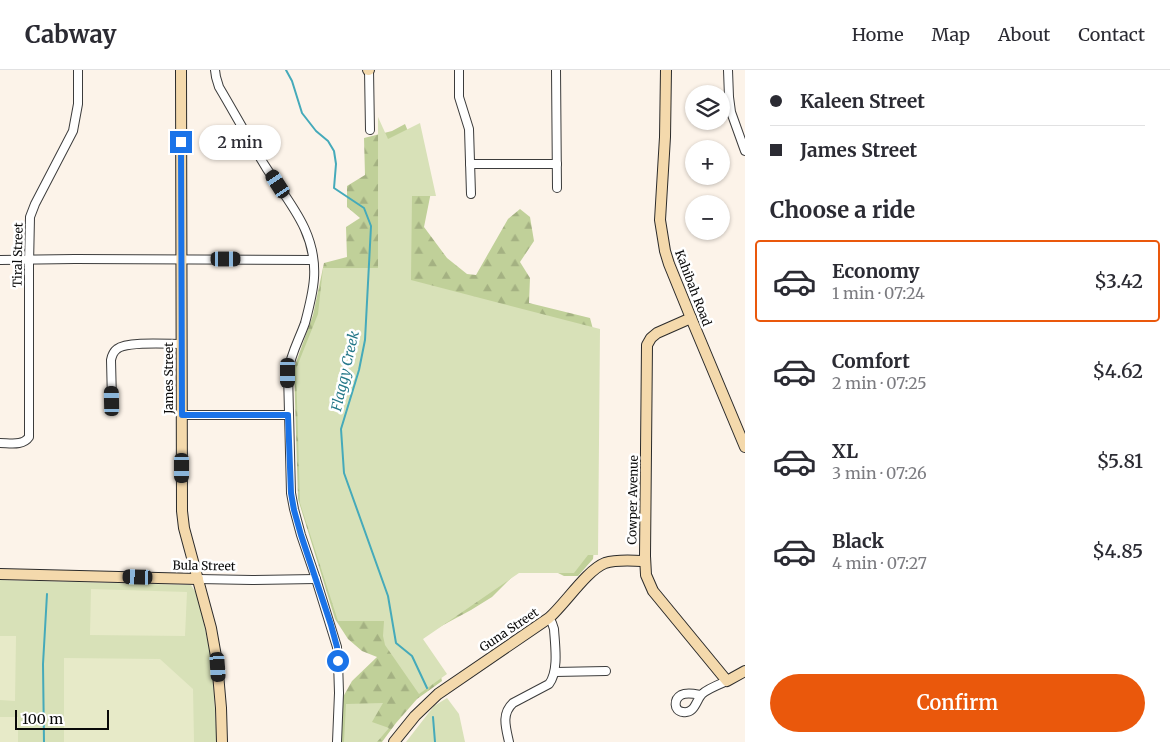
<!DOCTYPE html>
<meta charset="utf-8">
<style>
body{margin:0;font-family:Merriweather,serif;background:#f7f7f7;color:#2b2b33;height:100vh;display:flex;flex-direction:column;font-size:19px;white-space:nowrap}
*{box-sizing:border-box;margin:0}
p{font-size:16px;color:#7c7c81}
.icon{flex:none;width:28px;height:28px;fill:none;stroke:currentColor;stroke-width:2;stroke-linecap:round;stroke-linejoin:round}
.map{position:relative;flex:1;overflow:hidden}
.side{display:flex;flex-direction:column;background:#fff;width:425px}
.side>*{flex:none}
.top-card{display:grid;align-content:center;height:110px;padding:0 25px;background:#fff}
.controls{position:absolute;left:685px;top:15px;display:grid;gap:10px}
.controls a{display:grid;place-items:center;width:45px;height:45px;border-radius:50%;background:#fff;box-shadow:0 1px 4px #0004;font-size:25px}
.scale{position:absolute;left:15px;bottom:12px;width:94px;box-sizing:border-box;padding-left:5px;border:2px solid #090909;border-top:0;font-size:14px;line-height:18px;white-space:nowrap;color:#090909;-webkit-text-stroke:4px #fff;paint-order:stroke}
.end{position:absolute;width:22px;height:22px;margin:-11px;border:6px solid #1a73e8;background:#fff;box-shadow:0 0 0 2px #fff}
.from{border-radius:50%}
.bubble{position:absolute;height:35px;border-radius:18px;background:#fff;box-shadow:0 1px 4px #0004;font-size:16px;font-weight:600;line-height:35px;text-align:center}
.car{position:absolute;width:15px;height:30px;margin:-15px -8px;border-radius:6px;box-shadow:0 0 4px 1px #0007;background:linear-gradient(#222 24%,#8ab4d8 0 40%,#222 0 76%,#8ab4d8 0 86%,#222 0)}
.top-card b{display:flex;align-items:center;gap:18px;height:48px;font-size:19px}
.top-card b+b{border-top:1px solid #e1e1e2}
.top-card i{width:12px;height:12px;background:#2b2b33}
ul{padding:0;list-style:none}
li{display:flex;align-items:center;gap:15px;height:82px;margin:0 10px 8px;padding:0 15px;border:2px solid transparent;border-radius:5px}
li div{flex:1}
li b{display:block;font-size:19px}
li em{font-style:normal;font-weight:600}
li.active{border-color:#ea580c}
li>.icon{width:45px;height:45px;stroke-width:1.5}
h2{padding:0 25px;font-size:22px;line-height:60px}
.cta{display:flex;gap:10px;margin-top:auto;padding:10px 25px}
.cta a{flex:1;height:58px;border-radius:30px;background:#ea580c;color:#fff;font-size:20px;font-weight:600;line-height:58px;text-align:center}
header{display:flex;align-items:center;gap:30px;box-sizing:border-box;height:70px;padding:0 25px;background:#fff;border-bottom:1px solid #e1e1e2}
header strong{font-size:24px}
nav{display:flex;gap:28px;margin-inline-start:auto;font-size:18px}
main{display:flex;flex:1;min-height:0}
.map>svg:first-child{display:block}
.forest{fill:url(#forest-firs)}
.park{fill:#d8e1b8}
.pitch{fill:#e7eac8}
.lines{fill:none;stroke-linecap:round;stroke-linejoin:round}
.stream{stroke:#45aaba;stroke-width:2}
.street-casing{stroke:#3c3c3c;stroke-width:10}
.secondary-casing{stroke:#2b2b2b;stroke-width:12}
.street{stroke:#fff;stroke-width:8}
.secondary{stroke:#f4d9ac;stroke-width:10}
.route{stroke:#1a73e8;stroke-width:6}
.labels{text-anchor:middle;stroke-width:5;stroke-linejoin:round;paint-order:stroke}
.street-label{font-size:12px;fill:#090909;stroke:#fff}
.water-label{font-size:14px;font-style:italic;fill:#257889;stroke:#fff}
</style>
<header>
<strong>Cabway</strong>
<nav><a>Home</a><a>Map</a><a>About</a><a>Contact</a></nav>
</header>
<main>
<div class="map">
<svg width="745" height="672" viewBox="0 0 745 672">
<defs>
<pattern id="forest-firs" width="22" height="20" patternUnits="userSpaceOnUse" patternTransform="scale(1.25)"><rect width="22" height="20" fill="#c0d099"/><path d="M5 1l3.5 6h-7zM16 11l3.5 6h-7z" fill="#a4b182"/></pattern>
</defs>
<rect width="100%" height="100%" fill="#fcf3e9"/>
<!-- forest -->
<polygon class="forest" points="405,54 414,76 431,122 424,157 447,188 467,204 476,205 508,149 520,139 530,147 534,171 520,192 530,208 529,233 590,248 594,263 596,458 593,489 578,506 564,506 550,499 518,501 492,527 471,540 419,568 439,598 442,611 417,629 396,653 382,672 341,672 343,627 352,611 377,587 362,581 348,569 335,549 298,429 294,298 313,245 324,193 347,187 346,157 360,148 347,137 347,116 365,105 364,68 392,61"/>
<!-- park -->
<g class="park">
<polygon points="378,47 388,69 420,53 436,126 412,126 411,210 600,259 598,485 588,485 574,503 519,503 423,569 447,604 419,624 385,575 383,566 384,551 338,551 300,433 296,299 318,244 323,198 378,198"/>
<polygon points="0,510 191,515 198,526 212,592 217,672 0,672"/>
<polygon points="447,628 459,644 465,672 406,672 434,636"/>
<polygon points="383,633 372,652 389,658 377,672 344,672 346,634"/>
</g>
<!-- pitch -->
<g class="pitch">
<polygon points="91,519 187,522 185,566 90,565"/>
<polygon points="0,566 16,566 15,631 0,630"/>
<polygon points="64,588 160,589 193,619 194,672 64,672"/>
<rect x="0" y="647" width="18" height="25"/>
</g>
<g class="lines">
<!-- stream -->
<g class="stream">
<polyline points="286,0 292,11 302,43 316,61 328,71 334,81 336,94 334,118 364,138 371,156 365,270 359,300 341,359 344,403 388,526 396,573 412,586 427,618"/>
<polyline points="433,647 435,672"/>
<polyline points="44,672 43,594 47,524"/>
</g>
<defs>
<g id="street">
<path d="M215,0L216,7L219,17C235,44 250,72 267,99C290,134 317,163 314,208C313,223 309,238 305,253C299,270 290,285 288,303L291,423L294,439L301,465L316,509L337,577L338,591L339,623L337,672"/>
<polyline points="369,0 370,60"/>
<polyline points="459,0 459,27 469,59 471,124"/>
<polyline points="556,0 557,118"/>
<polyline points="728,0 729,27 731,42 745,81"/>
<polyline points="470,94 557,94"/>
<polyline points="0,190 75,189 313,190"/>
<path d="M112,331L111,290C112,285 113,282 117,279C127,271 167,274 182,274"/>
<polyline points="182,345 288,345"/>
<path d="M0,373C10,373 23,376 29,367V195L30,147L35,134L73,61L78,34V0"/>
<polyline points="198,509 252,510 316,509"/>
<polyline points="555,602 606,601"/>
<path d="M701,625C695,624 687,622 681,625C674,629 673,641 683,642C695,644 696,630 702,624C707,619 720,614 727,611"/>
<path d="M509,672C506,658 501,644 513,633L549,614C559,601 555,575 554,559L552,553L549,548"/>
</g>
<g id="secondary">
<polyline points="181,0 182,441 184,458 211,558 217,592 221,638 222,672"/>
<polyline points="368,0 369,0"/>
<polyline points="666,0 665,67 660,150 665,181 669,194 691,248 745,377"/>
<polyline points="691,248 657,263 651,268 647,275 645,486 646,505 653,521 727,611 745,601"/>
<polyline points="0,504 198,509"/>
<path d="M394,672L415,646L438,624L549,548C565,534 587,500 605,493C618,489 632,491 645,491"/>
</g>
</defs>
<!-- street casing -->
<use href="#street" class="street-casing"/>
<!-- secondary casing -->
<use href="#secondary" class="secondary-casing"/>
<!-- street -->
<use href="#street" class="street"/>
<!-- secondary -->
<use href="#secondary" class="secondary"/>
</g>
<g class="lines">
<!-- route -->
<polyline class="route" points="181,72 182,345 288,345 291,423 294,440 301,465 331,555 337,577 338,591"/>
</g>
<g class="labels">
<!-- street labels -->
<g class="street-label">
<text transform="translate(18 185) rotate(-89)" y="4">Tiral Street</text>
<text transform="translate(693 218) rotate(69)" y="4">Kahibah Road</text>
<text transform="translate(169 308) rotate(-90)" y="4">James Street</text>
<text transform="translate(633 430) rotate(-89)" y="4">Cowper Avenue</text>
<text transform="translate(204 496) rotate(1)" y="4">Bula Street</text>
<text transform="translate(509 560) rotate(-34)" y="4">Guna Street</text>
</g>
<!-- water labels -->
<g class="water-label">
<text transform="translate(345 301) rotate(-77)" y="5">Flaggy Creek</text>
</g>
</g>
</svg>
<div class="controls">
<a><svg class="icon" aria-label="layers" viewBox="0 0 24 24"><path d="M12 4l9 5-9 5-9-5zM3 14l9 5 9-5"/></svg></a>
<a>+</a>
<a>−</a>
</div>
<div class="scale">100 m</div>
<i class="end from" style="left:338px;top:591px"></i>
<i class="end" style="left:181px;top:72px"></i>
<div class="bubble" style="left:199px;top:55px;width:82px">2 min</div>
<i class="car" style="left:278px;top:114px;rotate:327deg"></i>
<i class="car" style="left:226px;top:189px;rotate:90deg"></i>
<i class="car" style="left:288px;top:303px;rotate:180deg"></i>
<i class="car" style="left:112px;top:331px;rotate:359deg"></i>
<i class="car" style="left:182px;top:398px;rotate:180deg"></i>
<i class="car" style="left:138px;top:507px;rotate:272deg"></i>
<i class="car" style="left:218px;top:597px;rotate:176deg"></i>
</div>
<section class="side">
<div class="top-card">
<b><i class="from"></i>Kaleen Street</b>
<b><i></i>James Street</b>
</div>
<h2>Choose a ride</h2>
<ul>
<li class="active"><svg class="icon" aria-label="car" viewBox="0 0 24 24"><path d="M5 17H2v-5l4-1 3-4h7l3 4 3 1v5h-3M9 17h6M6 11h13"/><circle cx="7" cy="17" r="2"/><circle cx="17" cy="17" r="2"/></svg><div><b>Economy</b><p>1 min · 07:24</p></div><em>$3.42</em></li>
<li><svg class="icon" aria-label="car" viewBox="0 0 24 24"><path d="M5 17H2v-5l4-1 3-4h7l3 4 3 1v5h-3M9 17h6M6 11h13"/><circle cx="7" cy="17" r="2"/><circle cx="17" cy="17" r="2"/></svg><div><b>Comfort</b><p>2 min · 07:25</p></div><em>$4.62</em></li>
<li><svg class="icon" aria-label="car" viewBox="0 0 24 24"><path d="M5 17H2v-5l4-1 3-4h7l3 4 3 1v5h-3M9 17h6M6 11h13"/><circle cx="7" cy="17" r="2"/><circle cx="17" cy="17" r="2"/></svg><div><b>XL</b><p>3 min · 07:26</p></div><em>$5.81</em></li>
<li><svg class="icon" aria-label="car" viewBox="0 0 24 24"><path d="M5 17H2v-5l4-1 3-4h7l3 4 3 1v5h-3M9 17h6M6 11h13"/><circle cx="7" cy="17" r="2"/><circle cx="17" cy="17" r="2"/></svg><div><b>Black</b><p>4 min · 07:27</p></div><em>$4.85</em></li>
</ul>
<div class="cta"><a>Confirm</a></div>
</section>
</main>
